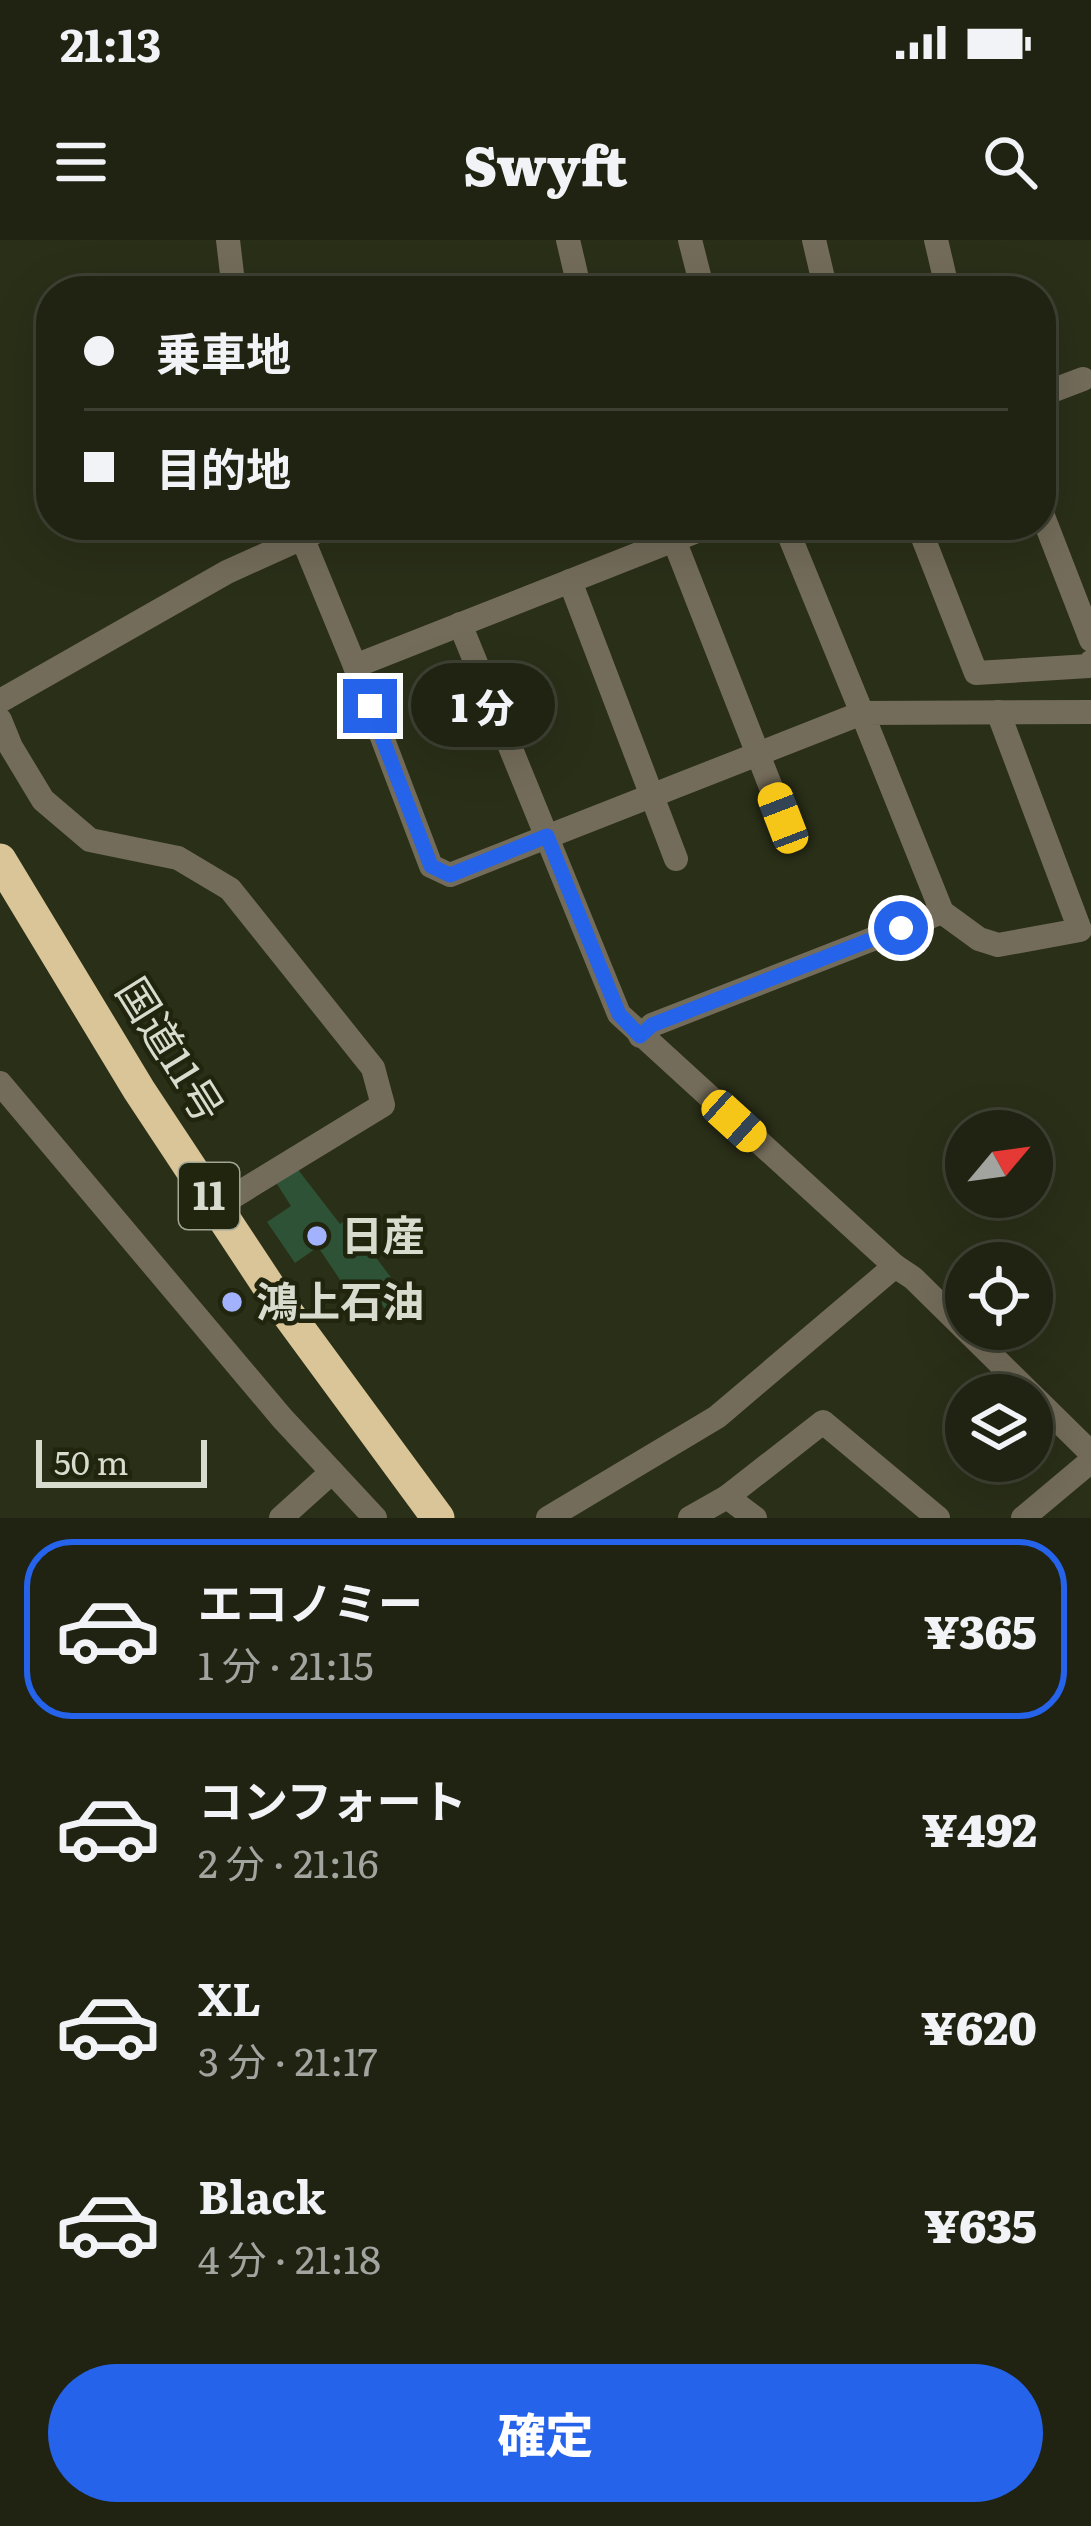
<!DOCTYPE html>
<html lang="ja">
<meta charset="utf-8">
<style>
body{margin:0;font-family:Literata,"Noto Sans JP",serif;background:#2d2f20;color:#f1f3f6;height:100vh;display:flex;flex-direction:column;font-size:45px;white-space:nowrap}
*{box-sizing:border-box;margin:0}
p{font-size:39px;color:#a2a49f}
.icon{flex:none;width:66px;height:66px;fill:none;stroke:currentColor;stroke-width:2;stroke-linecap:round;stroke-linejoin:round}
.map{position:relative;height:1278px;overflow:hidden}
.sheet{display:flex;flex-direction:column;background:#202312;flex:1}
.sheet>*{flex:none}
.banner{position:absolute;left:36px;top:36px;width:1020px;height:264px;border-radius:48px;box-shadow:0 12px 48px #0002,0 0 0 3px #3d4032;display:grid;align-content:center;height:264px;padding:0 48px;background:#202312}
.needle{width:78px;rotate:61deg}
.controls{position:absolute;left:945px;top:870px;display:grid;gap:24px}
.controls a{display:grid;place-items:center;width:108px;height:108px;border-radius:50%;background:#202312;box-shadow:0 12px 48px #0002,0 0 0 3px #3d4032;font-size:60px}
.scale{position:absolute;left:36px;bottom:30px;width:171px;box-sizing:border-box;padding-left:12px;border:6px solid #d8dcce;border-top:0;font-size:33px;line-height:42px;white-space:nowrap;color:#d8dcce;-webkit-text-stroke:9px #21250e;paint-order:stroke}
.end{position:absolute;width:54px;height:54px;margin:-27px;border:15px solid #2563eb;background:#fff;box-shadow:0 0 0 6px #fff}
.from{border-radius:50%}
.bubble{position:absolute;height:84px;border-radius:42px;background:#202312;box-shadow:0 12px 48px #0002,0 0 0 3px #3d4032;font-size:39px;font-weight:800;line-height:84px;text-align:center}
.car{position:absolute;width:36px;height:72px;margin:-36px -18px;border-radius:15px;box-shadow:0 0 9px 3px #0007;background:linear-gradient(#f5c518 24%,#345 0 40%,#f5c518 0 76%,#345 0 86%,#f5c518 0)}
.banner b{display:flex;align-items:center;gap:42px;height:114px;font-size:45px}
.banner b+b{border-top:3px solid #3d4032}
.banner i{width:30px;height:30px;background:#f1f3f6}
ul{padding:21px 0 0;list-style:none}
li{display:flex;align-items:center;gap:36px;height:180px;margin:0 24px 18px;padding:0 24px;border:6px solid transparent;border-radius:48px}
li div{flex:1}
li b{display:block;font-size:45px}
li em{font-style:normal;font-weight:800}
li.active{border-color:#2563eb}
li>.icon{width:108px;height:108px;stroke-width:1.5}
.cta{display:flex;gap:24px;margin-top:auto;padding:24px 48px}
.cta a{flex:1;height:138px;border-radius:72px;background:#2563eb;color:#fff;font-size:48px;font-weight:800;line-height:138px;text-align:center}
.status{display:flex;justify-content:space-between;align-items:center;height:84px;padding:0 60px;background:#202312;direction:ltr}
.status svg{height:33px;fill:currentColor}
header{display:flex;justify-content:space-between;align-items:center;height:156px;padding:0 48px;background:#202312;font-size:54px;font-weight:800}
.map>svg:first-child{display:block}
.building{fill:#2d5235}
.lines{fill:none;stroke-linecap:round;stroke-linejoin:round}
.minor{stroke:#746c5a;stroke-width:24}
.highway{stroke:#d9c597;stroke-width:33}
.route{stroke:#2563eb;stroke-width:15}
.poi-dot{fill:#a2b2fd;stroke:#21250e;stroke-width:4.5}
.labels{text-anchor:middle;stroke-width:9;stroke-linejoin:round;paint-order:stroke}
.shield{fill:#21250e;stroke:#a1a594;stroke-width:3}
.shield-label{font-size:39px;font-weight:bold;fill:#d8dcce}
.street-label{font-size:42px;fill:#d8dcce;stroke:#21250e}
.poi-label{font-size:42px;font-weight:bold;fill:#d8dcce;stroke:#21250e;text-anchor:start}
</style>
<div class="status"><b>21:13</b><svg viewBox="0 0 49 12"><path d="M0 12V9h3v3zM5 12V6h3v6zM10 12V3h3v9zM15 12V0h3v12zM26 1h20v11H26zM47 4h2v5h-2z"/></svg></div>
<header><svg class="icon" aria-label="menu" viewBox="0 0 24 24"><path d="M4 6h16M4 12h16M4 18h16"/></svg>Swyft<svg class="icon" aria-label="search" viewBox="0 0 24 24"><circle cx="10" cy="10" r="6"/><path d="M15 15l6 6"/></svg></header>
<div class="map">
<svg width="1091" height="1278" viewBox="0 0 1091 1278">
<rect width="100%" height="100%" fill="#2a2f18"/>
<!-- building -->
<polygon class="building" points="296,927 340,984 347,979 408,1060 396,1069 393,1064 385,1069 374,1053 357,1065 318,1007 295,1023 267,982 291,966 275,941"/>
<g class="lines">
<!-- minor -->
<g class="minor">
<polyline points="228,0 234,51"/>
<polyline points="568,0 580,51"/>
<polyline points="690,0 703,51"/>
<polyline points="814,0 826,51"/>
<polyline points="936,0 948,51"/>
<polyline points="1041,155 1083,139"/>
<polyline points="1041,271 1091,400"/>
<polyline points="297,285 355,426"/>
<polyline points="712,285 355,426 431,626 450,635 862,473 785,285"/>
<polyline points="918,285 976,433 1089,426 1091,422"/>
<polyline points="674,300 783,578"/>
<polyline points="570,341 676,619"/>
<polyline points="460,384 619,774 895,1026"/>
<polyline points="0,461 227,332 331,285"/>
<polyline points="0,480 11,507 43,560 90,600 178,618 230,649 373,828 383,865 216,967"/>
<polyline points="942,672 979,699 998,705 1080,690 998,472"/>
<polyline points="640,796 652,785 942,672 862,473 1091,472"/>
<polyline points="0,843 282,1178 375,1278"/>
<polyline points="727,1257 755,1278"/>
<polyline points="281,1278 332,1232"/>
<polyline points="548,1278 717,1177 895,1026 913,1038 1091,1213"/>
<polyline points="690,1278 727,1257 823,1182 938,1278"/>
<polyline points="1023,1278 1091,1221"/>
</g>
<!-- highway -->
<polyline class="highway" points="0,620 139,850 277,1059 438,1278"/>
</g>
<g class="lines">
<!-- route -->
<polyline class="route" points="370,466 431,626 450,635 547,596 619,774 640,796 652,785 901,688"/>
</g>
<!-- markers -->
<g class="poi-dot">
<circle cx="317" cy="996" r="12"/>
<circle cx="232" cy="1062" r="12"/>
</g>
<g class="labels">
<!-- shield labels -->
<rect class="shield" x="179" y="923" width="60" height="66" rx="9"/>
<g class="shield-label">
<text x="209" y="970">11</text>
</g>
<!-- street labels -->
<g class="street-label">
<text transform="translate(170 810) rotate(58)" y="15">国道11号</text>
</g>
<!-- poi labels -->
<g class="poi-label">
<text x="341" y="1011">日産</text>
<text x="256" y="1077">鴻上石油</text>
</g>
</g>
</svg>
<div class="controls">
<a><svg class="needle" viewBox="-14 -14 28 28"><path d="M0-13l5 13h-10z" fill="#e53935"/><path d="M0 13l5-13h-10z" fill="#a2a49f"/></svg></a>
<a><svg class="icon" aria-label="locate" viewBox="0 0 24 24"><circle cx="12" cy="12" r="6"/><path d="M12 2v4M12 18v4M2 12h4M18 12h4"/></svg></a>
<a><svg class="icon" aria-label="layers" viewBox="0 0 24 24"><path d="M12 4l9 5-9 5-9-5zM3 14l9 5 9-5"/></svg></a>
</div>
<div class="scale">50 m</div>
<i class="end from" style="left:901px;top:688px"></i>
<i class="end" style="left:370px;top:466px"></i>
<div class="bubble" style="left:411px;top:423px;width:144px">1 分</div>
<i class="car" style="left:783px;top:578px;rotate:339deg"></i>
<i class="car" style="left:734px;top:881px;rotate:132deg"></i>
<div class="banner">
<b><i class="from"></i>乗車地</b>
<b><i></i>目的地</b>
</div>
</div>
<section class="sheet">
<ul>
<li class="active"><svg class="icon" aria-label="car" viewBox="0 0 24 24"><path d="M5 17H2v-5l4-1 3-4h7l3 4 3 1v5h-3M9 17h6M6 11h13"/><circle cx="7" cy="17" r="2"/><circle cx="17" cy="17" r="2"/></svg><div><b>エコノミー</b><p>1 分 · 21:15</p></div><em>¥365</em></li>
<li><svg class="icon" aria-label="car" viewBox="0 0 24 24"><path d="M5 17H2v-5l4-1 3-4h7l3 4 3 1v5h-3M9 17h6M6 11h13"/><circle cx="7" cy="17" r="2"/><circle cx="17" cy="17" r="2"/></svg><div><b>コンフォート</b><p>2 分 · 21:16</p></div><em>¥492</em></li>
<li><svg class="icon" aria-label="car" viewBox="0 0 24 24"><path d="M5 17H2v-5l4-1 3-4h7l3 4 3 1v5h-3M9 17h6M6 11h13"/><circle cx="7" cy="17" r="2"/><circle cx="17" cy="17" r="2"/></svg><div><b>XL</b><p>3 分 · 21:17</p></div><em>¥620</em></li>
<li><svg class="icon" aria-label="car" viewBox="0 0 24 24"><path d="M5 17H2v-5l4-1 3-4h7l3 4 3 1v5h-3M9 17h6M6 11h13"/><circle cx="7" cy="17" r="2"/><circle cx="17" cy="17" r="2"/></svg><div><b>Black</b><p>4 分 · 21:18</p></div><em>¥635</em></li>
</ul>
<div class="cta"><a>確定</a></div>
</section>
